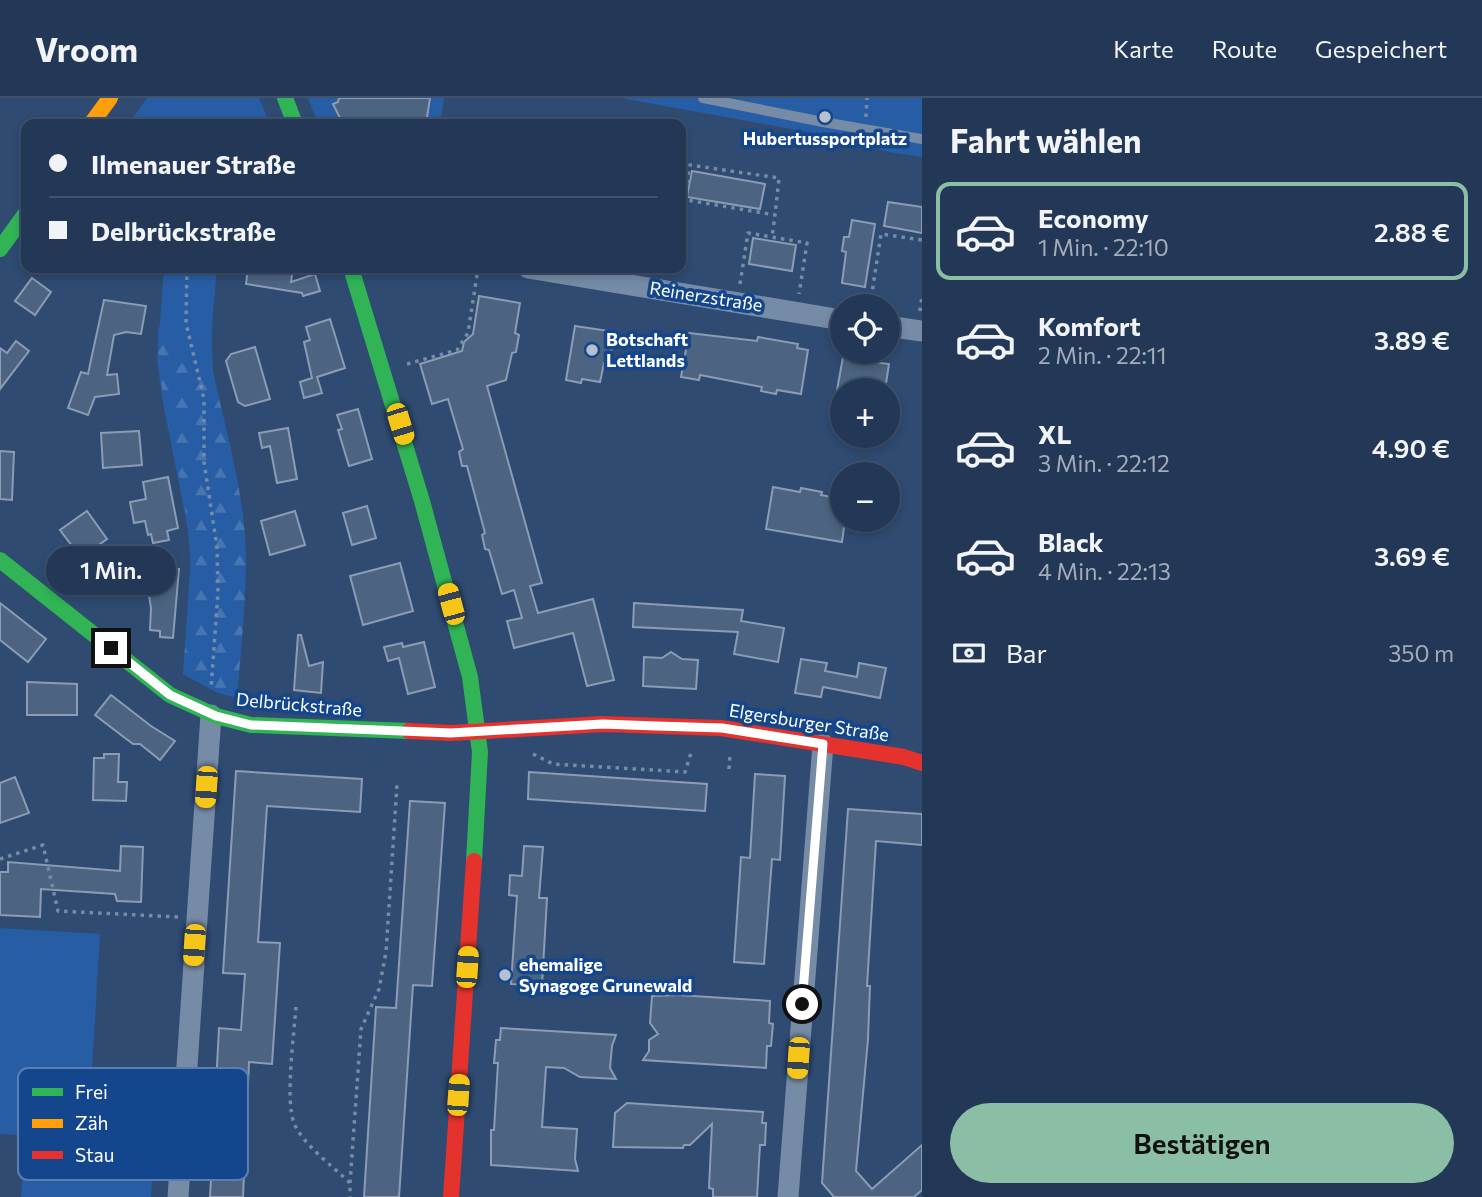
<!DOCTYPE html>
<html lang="de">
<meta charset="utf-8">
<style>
body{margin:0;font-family:Commissioner,sans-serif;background:#2f4360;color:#f1f3f6;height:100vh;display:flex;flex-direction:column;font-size:26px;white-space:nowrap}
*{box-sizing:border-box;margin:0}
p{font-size:23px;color:#a3acb9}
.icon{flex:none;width:38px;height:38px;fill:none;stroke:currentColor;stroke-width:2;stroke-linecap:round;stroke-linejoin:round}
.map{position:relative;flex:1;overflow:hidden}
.drawer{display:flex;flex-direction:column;background:#233856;width:560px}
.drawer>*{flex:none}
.top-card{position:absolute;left:21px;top:21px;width:665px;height:154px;border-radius:14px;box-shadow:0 4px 10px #0003,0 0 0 2px #40526c;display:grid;align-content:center;height:154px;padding:0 28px;background:#233856}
.controls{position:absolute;left:830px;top:196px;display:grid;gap:14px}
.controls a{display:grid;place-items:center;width:70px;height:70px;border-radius:50%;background:#233856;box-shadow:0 4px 10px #0003,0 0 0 2px #40526c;font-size:35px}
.end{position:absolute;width:32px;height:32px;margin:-16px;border:9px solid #fff;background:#111;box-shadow:0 0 0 4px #111}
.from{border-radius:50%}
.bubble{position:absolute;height:49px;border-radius:24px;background:#233856;box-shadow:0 4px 10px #0003,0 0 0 2px #40526c;font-size:23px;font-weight:600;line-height:49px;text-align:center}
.car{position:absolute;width:21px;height:42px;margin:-21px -10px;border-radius:9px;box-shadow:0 0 5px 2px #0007;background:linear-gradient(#f5c518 24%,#345 0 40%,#f5c518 0 76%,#345 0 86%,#f5c518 0)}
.top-card b{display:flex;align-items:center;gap:24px;height:66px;font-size:26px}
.top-card b+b{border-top:2px solid #40526c}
.top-card i{width:18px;height:18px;background:#f1f3f6}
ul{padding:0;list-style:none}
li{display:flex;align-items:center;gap:21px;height:98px;margin:0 14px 10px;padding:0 14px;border:4px solid transparent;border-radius:14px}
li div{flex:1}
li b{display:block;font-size:26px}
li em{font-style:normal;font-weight:600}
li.current{border-color:#8abfa5}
li>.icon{width:63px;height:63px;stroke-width:1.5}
h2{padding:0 28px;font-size:32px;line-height:84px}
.pay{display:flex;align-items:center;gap:18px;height:77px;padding:0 28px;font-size:26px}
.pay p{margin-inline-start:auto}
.button{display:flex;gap:14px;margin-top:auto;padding:14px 28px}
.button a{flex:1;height:80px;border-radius:42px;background:#8abfa5;color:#111;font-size:28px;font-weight:600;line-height:80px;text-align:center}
header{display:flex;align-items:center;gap:42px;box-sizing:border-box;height:98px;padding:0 35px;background:#233856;border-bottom:2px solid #40526c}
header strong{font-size:33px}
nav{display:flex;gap:38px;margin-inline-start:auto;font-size:24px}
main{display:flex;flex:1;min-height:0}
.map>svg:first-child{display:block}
.green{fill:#275da4}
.forest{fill:url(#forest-firs)}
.building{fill:#4c6382;stroke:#8b9cb4;stroke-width:2}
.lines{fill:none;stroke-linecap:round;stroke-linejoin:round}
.path{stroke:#768ba5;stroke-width:3.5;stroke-dasharray:3.5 5;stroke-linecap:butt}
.lane{stroke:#768ba5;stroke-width:10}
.street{stroke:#768ba5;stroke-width:21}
.fast{stroke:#30b455;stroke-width:16}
.slow{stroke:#ff9f0a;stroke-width:16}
.jam{stroke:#e5322d;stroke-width:16}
.route{stroke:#fff;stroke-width:9}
.poi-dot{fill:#b6c0ce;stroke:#14468d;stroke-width:2.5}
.labels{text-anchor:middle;stroke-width:7;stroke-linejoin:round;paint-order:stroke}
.poi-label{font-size:18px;font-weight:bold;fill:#fff;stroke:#14468d;text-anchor:start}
.street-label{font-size:18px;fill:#fff;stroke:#14468d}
.key{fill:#14468d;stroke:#5a7eaf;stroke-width:2}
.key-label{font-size:19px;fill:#fff}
</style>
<header>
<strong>Vroom</strong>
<nav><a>Karte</a><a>Route</a><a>Gespeichert</a></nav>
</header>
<main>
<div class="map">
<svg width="922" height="1099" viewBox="0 0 922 1099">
<defs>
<pattern id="forest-firs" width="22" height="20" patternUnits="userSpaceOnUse" patternTransform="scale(1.75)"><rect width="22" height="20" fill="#275da4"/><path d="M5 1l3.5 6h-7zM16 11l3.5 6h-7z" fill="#4775b2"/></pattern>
</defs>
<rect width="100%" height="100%" fill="#2f4b72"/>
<!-- green -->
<g class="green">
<polygon points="147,0 259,0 270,26 128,26"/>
<polygon points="308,0 444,0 440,26 318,26"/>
<polygon points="621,0 922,0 922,59 889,54 835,39"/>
<path d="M164,170H217C214,204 210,237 213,271C219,321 237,369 243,418C250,478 241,540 237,600L216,594L183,576L191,458L188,432L163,305L157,261Z"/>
<polygon points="0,830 100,836 88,1041 0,1036"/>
<polygon points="24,1055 154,1059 151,1099 21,1099"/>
</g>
<!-- forest -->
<path class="forest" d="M158,227L176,265H190L212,254L213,274C225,328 241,383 245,438C248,492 241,547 237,600L216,594L183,576C186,529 194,479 188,432C180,363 155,297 158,227Z"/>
<!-- building -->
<g class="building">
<polygon points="339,0 430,0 426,26 343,26 333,6 338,4"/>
<polygon points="692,73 765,86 760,111 687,99"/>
<polygon points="888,104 922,109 922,135 884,128"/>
<polygon points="852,122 875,126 865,189 842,185 846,154 842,153 844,139 849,139"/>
<polygon points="753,140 796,147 792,173 749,166"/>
<polygon points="248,170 293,170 291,184 315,176 320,193 303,198 302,195 246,186"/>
<polygon points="32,180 51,194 35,217 15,203"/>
<polygon points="479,198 520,205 515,235 519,237 516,254 512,255 506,282 487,288 542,485 530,488 538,515 593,501 614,582 587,588 573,535 514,550 507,523 522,520 514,492 502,496 489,452 485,451 482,437 485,435 467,368 462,368 459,354 463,351 448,301 432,306 420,266 462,253 464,244 473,236"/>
<polygon points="104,202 146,208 141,236 126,234 114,237 107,277 117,276 119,296 95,299 88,317 68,310 81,274 88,276"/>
<polygon points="330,221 345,270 317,279 322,295 304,300 300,284 312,280 304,244 310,242 306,229"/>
<polygon points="575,228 609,233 608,238 614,239 609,265 604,265 600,284 582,281 581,285 566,282"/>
<polygon points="689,235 757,243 758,239 798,246 797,250 808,252 801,296 777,292 776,296 761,293 762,289 700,277 699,282 681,279"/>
<polygon points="16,243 29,253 0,291 0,250 7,255"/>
<polygon points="255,249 270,301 245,308 238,304 226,263 231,256"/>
<polygon points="860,257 874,259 873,264 889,266 885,292 837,292 843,259 859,261"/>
<polygon points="358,311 372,361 349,368 338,332 342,331 337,317"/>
<polygon points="288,330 297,381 277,385 270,348 262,350 259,335"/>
<polygon points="139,333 142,367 103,370 101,335"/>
<polygon points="0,353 14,354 12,402 0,401"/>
<polygon points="168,379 178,430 167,433 169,442 153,445 151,436 148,437 145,423 134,425 130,404 146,401 143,384"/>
<polygon points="773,389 800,394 801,390 822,394 821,397 842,401 842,422 845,422 842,444 766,431"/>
<polygon points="367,408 376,440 352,447 343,415"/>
<polygon points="87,413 107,441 81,460 60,432"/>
<polygon points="295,413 305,447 270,457 261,423"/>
<polygon points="400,465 413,513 363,527 350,478"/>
<polygon points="155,471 179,471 173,540 160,539 160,533 150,532 151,510 149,498 150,484 154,484"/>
<polygon points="0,505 46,541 28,564 0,542"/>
<polygon points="634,505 743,512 741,523 784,530 778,564 734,556 738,534 633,529"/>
<polygon points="298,537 301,537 309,568 323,564 321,595 294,592"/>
<polygon points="424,544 435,589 408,596 399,560 388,563 384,549 402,545 403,549"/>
<polygon points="671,554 682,561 698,562 696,591 643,588 644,559 662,560"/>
<polygon points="801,561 827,565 825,573 857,579 859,565 886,570 880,600 823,589 821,599 795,595"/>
<polygon points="27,584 77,586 77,617 27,617"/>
<polygon points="111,597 151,628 175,643 160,662 140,646 133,646 95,617"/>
<polygon points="104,656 119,656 118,684 127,684 126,703 93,702 94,660 104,660"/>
<polygon points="236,673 362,681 360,714 267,708 258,844 280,845 272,966 249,964 243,1099 210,1099 219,930 241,932 245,876 223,875"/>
<polygon points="529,674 707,686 705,713 528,701"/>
<polygon points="755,676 785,678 780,762 772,761 764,866 734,864 741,759 750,760"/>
<polygon points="15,679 29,715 0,725 0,685"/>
<polygon points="410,703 445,705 432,888 413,887 399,1099 364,1099 376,909 396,910"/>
<polygon points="848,711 922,716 922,747 876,743 867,888 870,888 868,941 856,1073 872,1091 922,1047 922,1092 914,1099 834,1099 822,1085"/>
<polygon points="121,748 143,749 141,804 117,803 115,796 41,791 40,819 0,817 0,774 8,774 8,764 120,773"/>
<polygon points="524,748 543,749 539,800 547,800 542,887 511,886 517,798 509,797 510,777 522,778"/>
<polygon points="677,897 770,903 769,925 773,926 771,948 767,948 766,970 643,962 649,953 649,942 658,936 650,925 652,898"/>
<polygon points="501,930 616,937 612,948 610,970 616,981 580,979 564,970 546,969 542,1029 577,1031 575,1061 578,1073 491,1067 491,1032 494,1032 498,965 494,965 496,942 500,942"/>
<polygon points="627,1005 763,1014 762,1025 766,1025 765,1047 760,1047 757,1099 713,1099 713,1091 709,1090 712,1026 690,1047 684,1047 683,1050 613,1049 615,1015"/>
</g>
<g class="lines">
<!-- path -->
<g class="path">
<polyline points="866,19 867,0"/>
<polyline points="681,101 775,117 772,139"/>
<polyline points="684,102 690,67 779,80 775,117"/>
<polyline points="187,170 186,225 204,301 204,364 217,449 218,494 211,591"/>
<polyline points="740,186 748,135 807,145 799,196"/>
<polyline points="870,208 881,136 922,142"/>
<polyline points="920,213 922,198"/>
<polyline points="407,266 457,252 468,235 477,177"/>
<polyline points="533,656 553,666 685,674 692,652"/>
<polyline points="729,671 730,656"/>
<polyline points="0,761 43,747 58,813 178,819"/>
<path d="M296,909C294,936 285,1002 294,1025C302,1046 334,1069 350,1085V1099"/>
<polyline points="88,1051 163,1056"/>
<polyline points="350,1085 361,931 379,891 386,854 397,687"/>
</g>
<!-- lane -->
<polyline class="lane" points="703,0 823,24 922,41"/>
<!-- street -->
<g class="street">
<polyline points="528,170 842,222"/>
<polyline points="887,228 922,233"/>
<polyline points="178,1099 211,617"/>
<polyline points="788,1099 823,646"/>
</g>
<!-- fast -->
<g class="fast">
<polyline points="285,0 295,26"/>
<polyline points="0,151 26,115"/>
<polyline points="351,170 422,403 470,579 480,654 474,763"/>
<polyline points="0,462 170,597 216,618 251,627 409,633"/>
</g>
<!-- slow -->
<polyline class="slow" points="91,26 110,0"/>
<!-- jam -->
<g class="jam">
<polyline points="409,633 451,635 603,626 721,630 904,659 922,665"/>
<polyline points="451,1099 474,763"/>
</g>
</g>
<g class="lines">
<!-- route -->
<polyline class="route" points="111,550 170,597 216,618 251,627 451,635 603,626 656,628 722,630 823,646 802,906"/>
</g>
<!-- markers -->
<g class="poi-dot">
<circle cx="825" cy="19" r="7"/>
<circle cx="592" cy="252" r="7"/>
<circle cx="505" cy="877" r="7"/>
</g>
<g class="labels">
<!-- poi labels -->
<g class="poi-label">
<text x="825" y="47" text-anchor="middle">Hubertussportplatz</text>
<text x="606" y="248">Botschaft<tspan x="606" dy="21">Lettlands</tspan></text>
<text x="519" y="873">ehemalige<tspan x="519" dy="21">Synagoge Grunewald</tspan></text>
</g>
<!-- street labels -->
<g class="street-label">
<text transform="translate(706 199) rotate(9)" y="6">Reinerzstraße</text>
<text transform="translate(299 607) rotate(5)" y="6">Delbrückstraße</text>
<text transform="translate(809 625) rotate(9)" y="6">Elgersburger Straße</text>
</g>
</g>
<!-- legend -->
<rect x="18" y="970" width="230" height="112" rx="10" class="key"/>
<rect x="32" y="990" width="31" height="8" fill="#30b455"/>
<rect x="32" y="1021" width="31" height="9" fill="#ff9f0a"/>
<rect x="32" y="1053" width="31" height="8" fill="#e5322d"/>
<g class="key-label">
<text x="75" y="1001">Frei</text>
<text x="75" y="1032">Zäh</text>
<text x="75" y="1064">Stau</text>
</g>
</svg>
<div class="controls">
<a><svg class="icon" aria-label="locate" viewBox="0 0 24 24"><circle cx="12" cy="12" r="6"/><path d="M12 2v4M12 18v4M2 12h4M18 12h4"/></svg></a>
<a>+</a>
<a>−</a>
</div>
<i class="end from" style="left:802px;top:906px"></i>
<i class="end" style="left:111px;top:550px"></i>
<div class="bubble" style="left:46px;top:448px;width:130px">1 Min.</div>
<i class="car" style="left:400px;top:326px;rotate:163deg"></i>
<i class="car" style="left:451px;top:506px;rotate:345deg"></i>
<i class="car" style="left:206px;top:689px;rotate:184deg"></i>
<i class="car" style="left:194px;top:847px;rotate:184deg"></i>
<i class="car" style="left:467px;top:869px;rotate:4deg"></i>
<i class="car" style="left:798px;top:960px;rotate:184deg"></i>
<i class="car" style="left:458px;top:997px;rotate:4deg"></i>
<div class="top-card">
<b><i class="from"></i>Ilmenauer Straße</b>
<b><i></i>Delbrückstraße</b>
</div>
</div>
<section class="drawer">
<h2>Fahrt wählen</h2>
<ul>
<li class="current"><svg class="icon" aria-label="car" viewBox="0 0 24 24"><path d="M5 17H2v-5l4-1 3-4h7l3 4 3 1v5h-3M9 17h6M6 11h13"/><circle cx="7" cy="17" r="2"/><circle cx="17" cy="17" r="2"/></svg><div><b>Economy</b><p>1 Min. · 22:10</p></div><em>2.88 €</em></li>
<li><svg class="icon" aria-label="car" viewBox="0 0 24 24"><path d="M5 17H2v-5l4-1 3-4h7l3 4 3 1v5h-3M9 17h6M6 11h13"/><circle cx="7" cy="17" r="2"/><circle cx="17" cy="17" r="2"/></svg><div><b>Komfort</b><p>2 Min. · 22:11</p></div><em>3.89 €</em></li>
<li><svg class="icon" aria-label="car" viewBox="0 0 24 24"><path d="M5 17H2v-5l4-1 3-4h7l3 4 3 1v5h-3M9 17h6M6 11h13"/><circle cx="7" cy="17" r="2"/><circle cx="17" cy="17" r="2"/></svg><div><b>XL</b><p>3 Min. · 22:12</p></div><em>4.90 €</em></li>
<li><svg class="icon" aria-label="car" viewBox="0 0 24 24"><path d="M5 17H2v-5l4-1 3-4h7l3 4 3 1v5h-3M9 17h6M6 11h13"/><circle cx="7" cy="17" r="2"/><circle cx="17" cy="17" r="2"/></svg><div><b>Black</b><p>4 Min. · 22:13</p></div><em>3.69 €</em></li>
</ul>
<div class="pay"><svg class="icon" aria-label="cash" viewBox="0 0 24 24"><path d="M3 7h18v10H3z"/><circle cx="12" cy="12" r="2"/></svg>Bar<p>350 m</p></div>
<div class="button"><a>Bestätigen</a></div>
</section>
</main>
